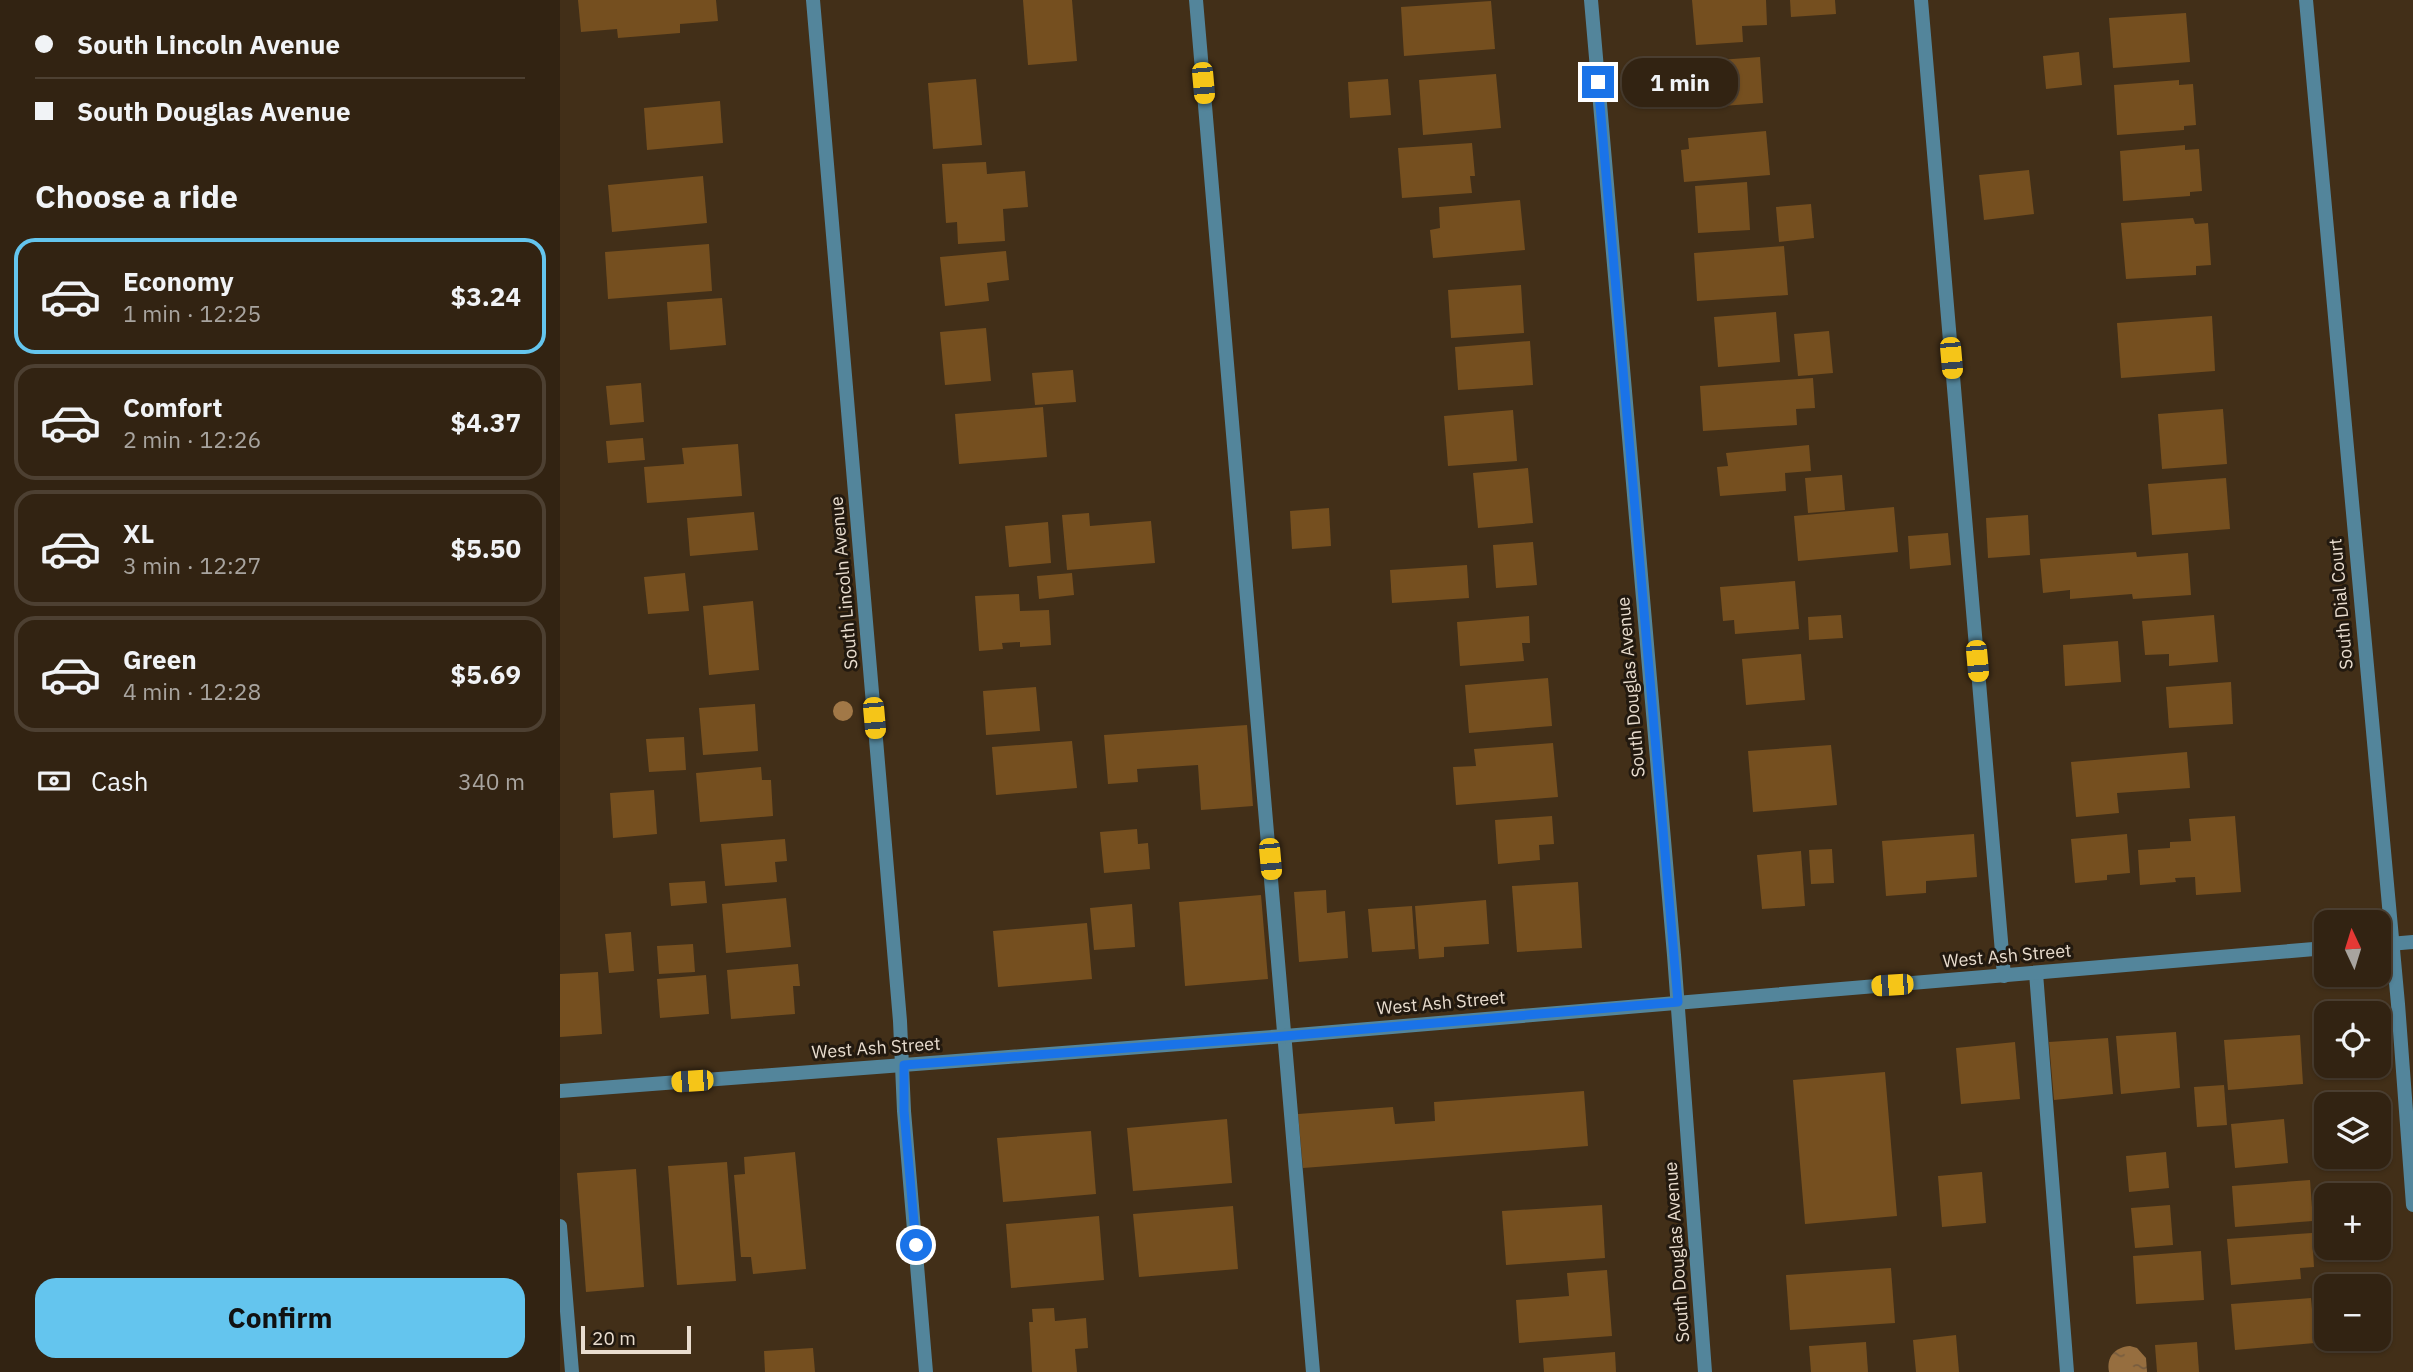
<!DOCTYPE html>
<meta charset="utf-8">
<style>
body{margin:0;font-family:"IBM Plex Sans",sans-serif;background:#3d2f20;color:#f1f3f6;height:100vh;display:flex;flex-direction:column;font-size:26px;white-space:nowrap}
*{box-sizing:border-box;margin:0}
p{font-size:23px;color:#a8a49f}
.icon{flex:none;width:38px;height:38px;fill:none;stroke:currentColor;stroke-width:2;stroke-linecap:round;stroke-linejoin:round}
.map{position:relative;flex:1;overflow:hidden}
.sheet{display:flex;flex-direction:column;background:#322312;width:560px}
.sheet>*{flex:none}
.top-card{display:grid;align-content:center;height:154px;padding:0 35px;background:#322312}
.needle{width:46px;rotate:356deg}
.tools{position:absolute;left:1754px;top:910px;display:grid;gap:14px}
.tools a{display:grid;place-items:center;width:77px;height:77px;border-radius:14px;background:#322312;box-shadow:0 2px 5px #0004,0 0 0 2px #4d4032;font-size:35px}
.scale{position:absolute;left:21px;bottom:18px;width:110px;box-sizing:border-box;padding-left:7px;border:4px solid #e9ddcf;border-top:0;font-size:19px;line-height:24px;white-space:nowrap;color:#e9ddcf;-webkit-text-stroke:5px #22190f;paint-order:stroke}
.end{position:absolute;width:32px;height:32px;margin:-16px;border:9px solid #1a73e8;background:#fff;box-shadow:0 0 0 4px #fff}
.from{border-radius:50%}
.bubble{position:absolute;height:49px;border-radius:21px;background:#322312;box-shadow:0 2px 5px #0004,0 0 0 2px #4d4032;font-size:23px;font-weight:700;line-height:49px;text-align:center}
.car{position:absolute;width:21px;height:42px;margin:-21px -10px;border-radius:9px;box-shadow:0 0 5px 2px #0007;background:linear-gradient(#f5c518 24%,#345 0 40%,#f5c518 0 76%,#345 0 86%,#f5c518 0)}
.top-card b{display:flex;align-items:center;gap:24px;height:66px;font-size:26px}
.top-card b+b{border-top:2px solid #4d4032}
.top-card i{width:18px;height:18px;background:#f1f3f6}
ul{padding:0;list-style:none}
li{display:flex;align-items:center;gap:21px;height:116px;margin:0 14px 10px;padding:0 21px;border:4px solid #4d4032;border-radius:21px}
li div{flex:1}
li b{display:block;font-size:26px}
li em{font-style:normal;font-weight:700}
li.current{border-color:#64c5ee}
li>.icon{width:63px;height:63px;stroke-width:1.5}
h2{padding:0 35px;font-size:32px;line-height:84px}
.pay{display:flex;align-items:center;gap:18px;height:77px;padding:0 35px;font-size:26px}
.pay p{margin-inline-start:auto}
.cta{display:flex;gap:14px;margin-top:auto;padding:14px 35px}
.cta a{flex:1;height:80px;border-radius:21px;background:#64c5ee;color:#111;font-size:28px;font-weight:700;line-height:80px;text-align:center}
main{display:flex;flex:1;min-height:0}
.map>svg:first-child{display:block}
.water{fill:url(#water-ripples)}
.building{fill:#754f1f}
.lines{fill:none;stroke-linecap:round;stroke-linejoin:round}
.service{stroke:#53859b;stroke-width:14}
.minor{stroke:#53859b;stroke-width:14}
.tertiary{stroke:#53859b;stroke-width:14}
.tree{fill:#a17847}
.route{stroke:#1a73e8;stroke-width:9}
.labels{text-anchor:middle;stroke-width:6;stroke-linejoin:round;paint-order:stroke}
.street-label{font-size:18px;fill:#e9ddcf;stroke:#22190f}
</style>
<main>
<section class="sheet">
<div class="top-card">
<b><i class="from"></i>South Lincoln Avenue</b>
<b><i></i>South Douglas Avenue</b>
</div>
<h2>Choose a ride</h2>
<ul>
<li class="current"><svg class="icon" aria-label="car" viewBox="0 0 24 24"><path d="M5 17H2v-5l4-1 3-4h7l3 4 3 1v5h-3M9 17h6M6 11h13"/><circle cx="7" cy="17" r="2"/><circle cx="17" cy="17" r="2"/></svg><div><b>Economy</b><p>1 min · 12:25</p></div><em>$3.24</em></li>
<li><svg class="icon" aria-label="car" viewBox="0 0 24 24"><path d="M5 17H2v-5l4-1 3-4h7l3 4 3 1v5h-3M9 17h6M6 11h13"/><circle cx="7" cy="17" r="2"/><circle cx="17" cy="17" r="2"/></svg><div><b>Comfort</b><p>2 min · 12:26</p></div><em>$4.37</em></li>
<li><svg class="icon" aria-label="car" viewBox="0 0 24 24"><path d="M5 17H2v-5l4-1 3-4h7l3 4 3 1v5h-3M9 17h6M6 11h13"/><circle cx="7" cy="17" r="2"/><circle cx="17" cy="17" r="2"/></svg><div><b>XL</b><p>3 min · 12:27</p></div><em>$5.50</em></li>
<li><svg class="icon" aria-label="car" viewBox="0 0 24 24"><path d="M5 17H2v-5l4-1 3-4h7l3 4 3 1v5h-3M9 17h6M6 11h13"/><circle cx="7" cy="17" r="2"/><circle cx="17" cy="17" r="2"/></svg><div><b>Green</b><p>4 min · 12:28</p></div><em>$5.69</em></li>
</ul>
<div class="pay"><svg class="icon" aria-label="cash" viewBox="0 0 24 24"><path d="M3 7h18v10H3z"/><circle cx="12" cy="12" r="2"/></svg>Cash<p>340 m</p></div>
<div class="cta"><a>Confirm</a></div>
</section>
<div class="map">
<svg width="1853" height="1372" viewBox="0 0 1853 1372">
<defs>
<pattern id="water-ripples" width="26" height="14" patternUnits="userSpaceOnUse" patternTransform="scale(1.75)"><rect width="26" height="14" fill="#966e3f"/><path d="M2 4q2-2 4 0t4 0M15 11q2-2 4 0t4 0" fill="none" stroke="#765c3f"/></pattern>
</defs>
<rect width="100%" height="100%" fill="#422f18"/>
<!-- water -->
<path class="water" d="M1570,1346L1577,1348L1586,1358L1587,1372H1549C1546,1357 1555,1347 1570,1346Z"/>
<!-- building -->
<g class="building">
<polygon points="18,0 156,0 158,21 120,24 120,33 58,38 57,29 21,32"/>
<polygon points="463,0 512,0 517,61 468,65"/>
<polygon points="1132,0 1206,0 1207,25 1182,26 1183,42 1136,45"/>
<polygon points="1230,0 1275,0 1276,14 1231,17"/>
<polygon points="931,1 935,49 844,56 841,7"/>
<polygon points="1626,13 1630,62 1553,68 1549,18"/>
<polygon points="1519,52 1522,85 1486,89 1483,56"/>
<polygon points="1200,57 1203,103 1122,109 1118,63"/>
<polygon points="936,74 941,128 863,135 859,80"/>
<polygon points="416,79 422,145 373,149 368,83"/>
<polygon points="828,79 831,115 790,118 788,82"/>
<polygon points="1619,80 1619,85 1633,84 1636,125 1624,126 1624,130 1557,135 1554,85"/>
<polygon points="160,101 163,143 87,150 84,108"/>
<polygon points="1206,131 1210,175 1124,182 1121,150 1129,149 1128,138"/>
<polygon points="912,143 915,176 910,176 912,193 842,198 838,148"/>
<polygon points="1625,145 1625,150 1639,149 1642,191 1630,192 1630,196 1563,201 1560,151"/>
<polygon points="426,162 427,174 465,171 468,207 443,209 445,241 398,244 397,222 386,223 382,164"/>
<polygon points="1469,170 1474,214 1424,220 1419,175"/>
<polygon points="143,176 147,223 52,232 48,185"/>
<polygon points="1187,182 1190,230 1138,233 1135,186"/>
<polygon points="960,200 965,250 873,258 870,230 880,228 879,207"/>
<polygon points="1251,204 1254,238 1219,242 1216,207"/>
<polygon points="1633,218 1635,224 1648,223 1651,265 1636,266 1636,275 1566,279 1561,223"/>
<polygon points="149,244 152,291 48,299 45,252"/>
<polygon points="1224,246 1228,295 1137,301 1134,253"/>
<polygon points="446,251 449,280 427,283 429,301 385,306 380,257"/>
<polygon points="961,285 964,333 891,338 888,290"/>
<polygon points="162,298 166,345 110,350 107,302"/>
<polygon points="1216,312 1220,362 1158,367 1154,317"/>
<polygon points="1652,316 1655,371 1561,378 1557,323"/>
<polygon points="426,328 431,381 385,385 380,332"/>
<polygon points="1269,331 1273,373 1238,376 1234,334"/>
<polygon points="970,341 973,385 898,390 895,347"/>
<polygon points="513,370 516,402 475,405 472,373"/>
<polygon points="1253,378 1255,408 1236,409 1237,425 1143,431 1140,386"/>
<polygon points="81,383 84,422 50,425 46,386"/>
<polygon points="483,407 487,457 399,464 395,414"/>
<polygon points="1663,409 1667,464 1602,469 1598,414"/>
<polygon points="953,410 957,461 888,466 884,416"/>
<polygon points="83,438 85,460 48,463 46,441"/>
<polygon points="178,444 182,496 87,503 84,467 124,464 122,448"/>
<polygon points="1249,445 1251,471 1225,473 1226,491 1160,496 1157,467 1168,466 1166,453"/>
<polygon points="968,468 973,523 918,528 913,473"/>
<polygon points="1282,475 1285,510 1248,513 1245,478"/>
<polygon points="1666,478 1670,529 1592,535 1588,484"/>
<polygon points="1334,507 1338,552 1238,561 1234,516"/>
<polygon points="769,508 771,546 732,549 730,511"/>
<polygon points="194,512 198,550 130,556 127,518"/>
<polygon points="529,513 530,526 591,521 595,563 507,570 502,515"/>
<polygon points="1468,515 1470,555 1428,558 1426,518"/>
<polygon points="488,522 491,563 449,567 445,526"/>
<polygon points="1388,533 1391,565 1350,569 1348,536"/>
<polygon points="973,542 977,585 936,588 933,545"/>
<polygon points="1576,552 1577,557 1628,553 1631,595 1573,599 1572,594 1510,599 1510,590 1483,593 1480,559"/>
<polygon points="907,565 909,598 832,603 830,570"/>
<polygon points="125,573 129,611 88,614 84,577"/>
<polygon points="512,573 514,595 479,599 477,576"/>
<polygon points="1235,581 1239,629 1175,634 1174,620 1163,621 1160,587"/>
<polygon points="459,594 460,611 489,610 491,645 460,647 460,642 442,643 443,649 419,651 415,596"/>
<polygon points="193,601 199,670 149,675 143,606"/>
<polygon points="1281,615 1283,638 1249,640 1248,617"/>
<polygon points="1654,615 1658,662 1609,666 1609,654 1585,655 1582,621"/>
<polygon points="969,616 970,643 962,643 964,661 900,666 897,622"/>
<polygon points="1558,641 1561,682 1505,686 1503,645"/>
<polygon points="1241,654 1245,700 1186,705 1182,659"/>
<polygon points="988,678 992,726 909,733 905,685"/>
<polygon points="1671,682 1673,724 1609,728 1606,687"/>
<polygon points="476,687 480,731 426,735 423,691"/>
<polygon points="195,704 198,751 143,755 139,708"/>
<polygon points="687,725 693,806 641,810 638,765 577,769 578,782 548,784 544,735"/>
<polygon points="124,737 126,770 89,772 86,739"/>
<polygon points="512,741 517,788 436,795 432,747"/>
<polygon points="993,743 998,797 896,805 893,767 916,766 914,749"/>
<polygon points="1271,745 1277,805 1193,812 1188,751"/>
<polygon points="1627,752 1630,788 1557,793 1559,813 1516,817 1511,762"/>
<polygon points="201,767 202,780 211,780 213,816 140,822 136,773"/>
<polygon points="94,790 97,834 53,838 50,793"/>
<polygon points="992,816 994,844 979,845 980,860 938,864 935,820"/>
<polygon points="1675,816 1681,892 1636,895 1635,877 1615,878 1616,882 1580,885 1578,850 1610,848 1610,842 1631,841 1629,819"/>
<polygon points="577,829 578,844 588,843 590,869 544,873 540,832"/>
<polygon points="1414,834 1417,877 1366,881 1366,893 1326,896 1322,841"/>
<polygon points="1567,834 1570,873 1547,875 1547,880 1515,883 1511,839"/>
<polygon points="225,839 227,861 215,862 217,882 165,886 161,844"/>
<polygon points="1272,849 1274,883 1251,884 1249,850"/>
<polygon points="1241,851 1245,906 1202,909 1197,855"/>
<polygon points="145,881 147,903 111,906 109,883"/>
<polygon points="1018,882 1022,948 957,952 952,886"/>
<polygon points="766,890 767,913 785,911 788,958 739,962 734,892"/>
<polygon points="701,895 708,979 625,986 619,902"/>
<polygon points="226,898 231,947 166,953 162,904"/>
<polygon points="926,900 929,944 884,947 884,957 859,959 855,906"/>
<polygon points="572,904 575,947 534,950 530,908"/>
<polygon points="852,906 855,949 812,952 808,909"/>
<polygon points="527,923 532,979 438,987 433,931"/>
<polygon points="71,932 74,971 49,973 45,934"/>
<polygon points="133,944 135,972 99,974 97,946"/>
<polygon points="238,964 240,986 233,986 235,1014 171,1019 167,970"/>
<polygon points="38,972 42,1034 0,1037 0,974"/>
<polygon points="146,975 149,1014 100,1018 97,979"/>
<polygon points="1616,1032 1620,1088 1561,1094 1556,1036"/>
<polygon points="1740,1035 1743,1084 1668,1090 1664,1040"/>
<polygon points="1548,1038 1553,1094 1494,1100 1489,1042"/>
<polygon points="1455,1042 1460,1099 1401,1104 1396,1048"/>
<polygon points="1325,1072 1337,1216 1245,1224 1233,1080"/>
<polygon points="1664,1085 1667,1125 1637,1127 1634,1087"/>
<polygon points="1024,1091 1028,1146 743,1168 738,1114 833,1107 835,1124 875,1121 874,1102"/>
<polygon points="667,1119 672,1183 573,1191 567,1128"/>
<polygon points="1724,1119 1728,1163 1675,1168 1671,1124"/>
<polygon points="531,1131 536,1194 443,1202 437,1138"/>
<polygon points="235,1152 246,1269 193,1274 191,1257 181,1257 174,1175 185,1174 184,1157"/>
<polygon points="1606,1152 1609,1188 1569,1192 1566,1156"/>
<polygon points="167,1162 176,1281 117,1285 108,1166"/>
<polygon points="76,1169 84,1287 26,1292 17,1173"/>
<polygon points="1422,1172 1426,1223 1382,1227 1378,1176"/>
<polygon points="1750,1180 1753,1221 1675,1227 1672,1186"/>
<polygon points="1042,1205 1045,1258 946,1265 942,1211"/>
<polygon points="1610,1205 1613,1245 1575,1248 1571,1208"/>
<polygon points="673,1206 678,1269 579,1277 573,1214"/>
<polygon points="539,1216 544,1280 451,1288 446,1224"/>
<polygon points="1752,1233 1754,1267 1740,1268 1741,1279 1671,1285 1667,1239"/>
<polygon points="1641,1251 1644,1300 1576,1304 1573,1256"/>
<polygon points="1331,1268 1335,1323 1230,1330 1226,1275"/>
<polygon points="1047,1270 1052,1336 959,1343 956,1300 1009,1296 1007,1273"/>
<polygon points="1751,1298 1755,1343 1675,1350 1671,1304"/>
<polygon points="494,1308 495,1321 526,1318 528,1348 515,1349 517,1372 472,1372 469,1322 473,1322 472,1309"/>
<polygon points="1396,1335 1399,1372 1356,1372 1353,1340"/>
<polygon points="1306,1342 1308,1372 1251,1372 1249,1346"/>
<polygon points="1637,1342 1639,1372 1597,1372 1595,1345"/>
<polygon points="253,1348 255,1372 205,1372 204,1351"/>
<polygon points="1055,1352 1056,1372 984,1372 983,1358"/>
</g>
<g class="lines">
<!-- service -->
<g class="service">
<polyline points="636,0 753,1372"/>
<polyline points="1361,0 1444,976"/>
<polyline points="1476,973 1507,1372"/>
<polyline points="0,1226 12,1372"/>
</g>
<!-- minor -->
<g class="minor">
<polyline points="253,0 340,1021 344,1111 366,1372"/>
<polyline points="1031,0 1114,955 1145,1372"/>
<polyline points="1746,0 1838,1004 1853,1205"/>
</g>
<!-- tertiary -->
<g class="tertiary">
<polyline points="1818,945 1853,942"/>
<polyline points="0,1091 725,1036 1766,948"/>
</g>
</g>
<!-- trees -->
<circle class="tree" cx="283" cy="711" r="10"/>
<g class="lines">
<!-- route -->
<polyline class="route" points="356,1245 344,1111 344,1065 725,1036 1118,1002 1038,82"/>
</g>
<g class="labels">
<!-- street labels -->
<g class="street-label">
<text transform="translate(284 583) rotate(-95)" y="6">South Lincoln Avenue</text>
<text transform="translate(1781 604) rotate(-95)" y="6">South Dial Court</text>
<text transform="translate(1071 687) rotate(-95)" y="6">South Douglas Avenue</text>
<text transform="translate(1447 956) rotate(-5)" y="6">West Ash Street</text>
<text transform="translate(881 1003) rotate(-5)" y="6">West Ash Street</text>
<text transform="translate(316 1048) rotate(-4)" y="6">West Ash Street</text>
<text transform="translate(1117 1252) rotate(-94)" y="6">South Douglas Avenue</text>
</g>
</g>
</svg>
<div class="tools">
<a><svg class="needle" viewBox="-14 -14 28 28"><path d="M0-13l5 13h-10z" fill="#e53935"/><path d="M0 13l5-13h-10z" fill="#a8a49f"/></svg></a>
<a><svg class="icon" aria-label="locate" viewBox="0 0 24 24"><circle cx="12" cy="12" r="6"/><path d="M12 2v4M12 18v4M2 12h4M18 12h4"/></svg></a>
<a><svg class="icon" aria-label="layers" viewBox="0 0 24 24"><path d="M12 4l9 5-9 5-9-5zM3 14l9 5 9-5"/></svg></a>
<a>+</a>
<a>−</a>
</div>
<div class="scale">20 m</div>
<i class="end from" style="left:356px;top:1245px"></i>
<i class="end" style="left:1038px;top:82px"></i>
<div class="bubble" style="left:1062px;top:58px;width:116px">1 min</div>
<i class="car" style="left:643px;top:83px;rotate:175deg"></i>
<i class="car" style="left:1391px;top:358px;rotate:175deg"></i>
<i class="car" style="left:1417px;top:661px;rotate:175deg"></i>
<i class="car" style="left:314px;top:718px;rotate:175deg"></i>
<i class="car" style="left:710px;top:859px;rotate:175deg"></i>
<i class="car" style="left:1332px;top:985px;rotate:266deg"></i>
<i class="car" style="left:132px;top:1081px;rotate:266deg"></i>
</div>
</main>
